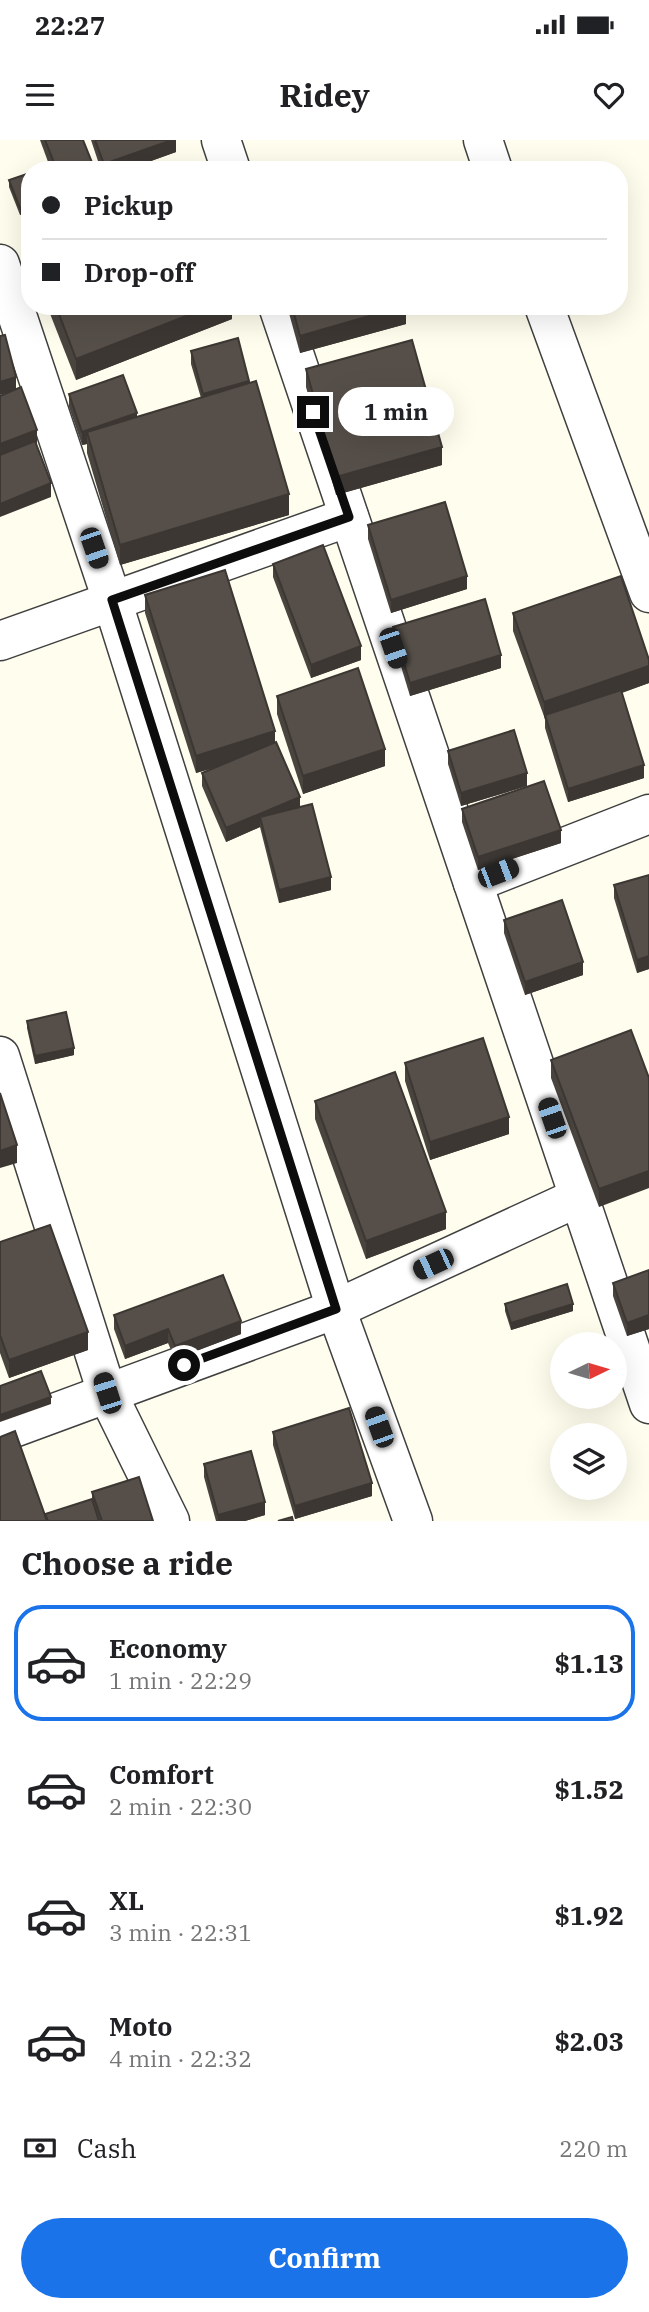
<!DOCTYPE html>
<meta charset="utf-8">
<style>
body{margin:0;font-family:"IBM Plex Serif",serif;background:#f6f6f6;color:#202124;height:100vh;display:flex;flex-direction:column;font-size:26px;white-space:nowrap}
*{box-sizing:border-box;margin:0}
p{font-size:23px;color:#757577}
.icon{flex:none;width:38px;height:38px;fill:none;stroke:currentColor;stroke-width:2;stroke-linecap:round;stroke-linejoin:round}
.map{position:relative;height:1381px;overflow:hidden}
.drawer{display:flex;flex-direction:column;background:#fff;flex:1}
.drawer>*{flex:none}
.guide{position:absolute;left:21px;top:21px;width:607px;height:154px;border-radius:28px;box-shadow:0 7px 28px #0002;display:grid;align-content:center;height:154px;padding:0 21px;background:#fff}
.needle{width:46px;rotate:85deg}
.controls{position:absolute;left:550px;top:1192px;display:grid;gap:14px}
.controls a{display:grid;place-items:center;width:77px;height:77px;border-radius:50%;background:#fff;box-shadow:0 7px 28px #0002;font-size:35px}
.end{position:absolute;width:32px;height:32px;margin:-16px;border:9px solid #0d0d0d;background:#fff;box-shadow:0 0 0 4px #fff}
.from{border-radius:50%}
.bubble{position:absolute;height:49px;border-radius:24px;background:#fff;box-shadow:0 7px 28px #0002;font-size:23px;font-weight:700;line-height:49px;text-align:center}
.car{position:absolute;width:21px;height:42px;margin:-21px -10px;border-radius:9px;box-shadow:0 0 5px 2px #0007;background:linear-gradient(#222 24%,#8ab4d8 0 40%,#222 0 76%,#8ab4d8 0 86%,#222 0)}
.guide b{display:flex;align-items:center;gap:24px;height:66px;font-size:26px}
.guide b+b{border-top:2px solid #e0e0e0}
.guide i{width:18px;height:18px;background:#202124}
ul{padding:0;list-style:none}
li{display:flex;align-items:center;gap:21px;height:116px;margin:0 14px 10px;padding:0 7px;border:4px solid transparent;border-radius:28px}
li div{flex:1}
li b{display:block;font-size:26px}
li em{font-style:normal;font-weight:700}
li.active{border-color:#1a73e8}
li>.icon{width:63px;height:63px;stroke-width:1.5}
h2{padding:0 21px;font-size:32px;line-height:84px}
.pay{display:flex;align-items:center;gap:18px;height:77px;padding:0 21px;font-size:26px}
.pay p{margin-inline-start:auto}
.cta{display:flex;gap:14px;margin-top:auto;padding:14px 21px}
.cta a{flex:1;height:80px;border-radius:42px;background:#1a73e8;color:#fff;font-size:28px;font-weight:700;line-height:80px;text-align:center}
.status{display:flex;justify-content:space-between;align-items:center;height:49px;padding:0 35px;background:#fff;direction:ltr}
.status svg{height:19px;fill:currentColor}
header{display:flex;justify-content:space-between;align-items:center;height:91px;padding:0 21px;background:#fff;font-size:32px;font-weight:700}
.map>svg:first-child{display:block}
.lines{fill:none;stroke-linecap:round;stroke-linejoin:round}
.minor-casing{stroke:#404040;stroke-width:41}
.minor{stroke:#fff;stroke-width:38}
.wall{fill:#4a443f}
.shaded-wall{fill:#3c3733}
.building{fill:#564f49;stroke:#3c3733;stroke-width:2}
.route{stroke:#0d0d0d;stroke-width:9}
</style>
<div class="status"><b>22:27</b><svg viewBox="0 0 49 12"><path d="M0 12V9h3v3zM5 12V6h3v6zM10 12V3h3v9zM15 12V0h3v12zM26 1h20v11H26zM47 4h2v5h-2z"/></svg></div>
<header><svg class="icon" aria-label="menu" viewBox="0 0 24 24"><path d="M4 6h16M4 12h16M4 18h16"/></svg>Ridey<svg class="icon" aria-label="heart" viewBox="0 0 24 24"><path d="M12 20l-8-8c-3-5 5-10 8-4 3-6 11-1 8 4z"/></svg></header>
<div class="map">
<svg width="649" height="1381" viewBox="0 0 649 1381">
<rect width="100%" height="100%" fill="#fffded"/>
<g class="lines">
<defs>
<g id="minor">
<polyline points="221,0 231,30"/>
<polyline points="483,0 493,30"/>
<polyline points="0,124 112,460 336,1169 413,1381"/>
<polyline points="278,166 649,1264"/>
<polyline points="544,166 649,453"/>
<polyline points="0,501 349,377"/>
<polyline points="473,743 649,674"/>
<polyline points="0,916 107,1253 170,1381"/>
<polyline points="0,1293 336,1169 579,1057"/>
</g>
</defs>
<!-- minor casing -->
<use href="#minor" class="minor-casing"/>
<!-- minor -->
<use href="#minor" class="minor"/>
</g>
<!-- wall -->
<g class="wall">
<polygon points="40,0 83,0 95,30 51,30"/>
<polygon points="91,0 176,0 176,12 126,30 101,30"/>
<polygon points="30,33 30,71 20,75 9,47 9,40"/>
<polygon points="30,93 30,121 28,115 28,94"/>
<polygon points="47,166 232,166 232,179 76,240"/>
<polygon points="287,166 406,166 406,184 300,213"/>
<polygon points="191,211 249,243 289,375 120,425 87,313 87,304 82,305 69,267 69,254 137,277 201,258 191,224"/>
<polygon points="306,229 442,325 336,355 306,247"/>
<polygon points="368,385 467,449 391,473 368,399"/>
<polygon points="273,424 361,520 311,538 273,437"/>
<polygon points="145,455 275,602 331,750 279,763 260,687 226,702 202,646 202,633 218,627 196,633 145,473"/>
<polygon points="513,473 649,520 649,543 622,553 644,638 568,662 545,588 545,579 513,491"/>
<polygon points="393,487 501,528 410,556 393,500"/>
<polygon points="277,556 385,626 303,654 277,574"/>
<polygon points="448,611 527,646 461,666 448,624"/>
<polygon points="462,669 561,703 478,730 462,682"/>
<polygon points="649,735 649,829 637,833 614,758 614,745"/>
<polygon points="504,780 583,835 525,855 504,793"/>
<polygon points="27,881 74,915 35,924 27,888"/>
<polygon points="631,890 599,1067 551,938 551,920"/>
<polygon points="405,923 509,994 430,1020 405,941"/>
<polygon points="315,961 446,1089 366,1119 315,979"/>
<polygon points="0,1102 88,1210 9,1238 0,1213"/>
<polygon points="649,1130 649,1189 627,1196 613,1156 613,1143"/>
<polygon points="505,1164 573,1171 511,1190 505,1171"/>
<polygon points="114,1175 241,1194 175,1219 168,1203 125,1219 114,1189"/>
<polygon points="273,1292 372,1356 295,1379 273,1305"/>
<polygon points="204,1324 265,1375 245,1381 216,1381 204,1337"/>
<polygon points="92,1352 153,1381 0,1381 45,1377 45,1374 92,1361"/>
</g>
<!-- shaded-wall -->
<g class="shaded-wall">
<polygon points="172,0 176,0 176,12 126,30 104,30 104,24"/>
<polygon points="30,64 30,71 20,75 20,68"/>
<polygon points="212,166 232,166 232,179 76,240 76,219"/>
<polygon points="406,166 406,184 300,213 300,196"/>
<polygon points="16,237 16,250 0,255 0,242"/>
<polygon points="249,241 249,254 203,267 203,254"/>
<polygon points="137,273 137,287 87,292 87,304 82,305 82,292"/>
<polygon points="37,290 37,303 0,318 0,304"/>
<polygon points="442,307 442,325 336,355 336,337"/>
<polygon points="51,343 51,357 0,377 0,364"/>
<polygon points="289,354 289,375 120,425 120,405"/>
<polygon points="467,436 467,449 391,473 391,460"/>
<polygon points="361,506 361,520 311,538 311,525"/>
<polygon points="501,515 501,528 410,556 410,543"/>
<polygon points="649,526 649,543 546,579 545,575 544,580 544,562"/>
<polygon points="275,591 275,608 196,633 196,616"/>
<polygon points="385,609 385,626 303,654 303,636"/>
<polygon points="644,625 644,638 568,662 568,649"/>
<polygon points="527,633 527,646 461,666 461,653"/>
<polygon points="300,657 300,670 260,677 260,687 226,702 226,688"/>
<polygon points="561,690 561,703 478,730 478,717"/>
<polygon points="331,737 331,750 279,763 279,750"/>
<polygon points="649,816 649,829 637,833 637,820"/>
<polygon points="583,822 583,835 525,855 525,842"/>
<polygon points="74,908 74,915 35,924 35,916"/>
<polygon points="509,977 509,994 430,1020 430,1002"/>
<polygon points="17,1005 17,1023 0,1028 0,1011"/>
<polygon points="649,1031 649,1048 599,1067 599,1049"/>
<polygon points="446,1072 446,1089 366,1119 366,1101"/>
<polygon points="573,1164 573,1171 511,1190 511,1183"/>
<polygon points="649,1175 649,1189 627,1196 627,1183"/>
<polygon points="241,1181 241,1194 175,1219 175,1206"/>
<polygon points="168,1189 168,1203 125,1219 125,1206"/>
<polygon points="88,1192 88,1210 9,1238 9,1220"/>
<polygon points="51,1257 51,1264 0,1282 0,1275"/>
<polygon points="372,1343 372,1356 295,1379 295,1366"/>
<polygon points="265,1362 265,1375 245,1381 218,1381 218,1375"/>
</g>
<!-- building -->
<g class="building">
<polygon points="45,0 83,0 95,30 57,30"/>
<polygon points="95,0 172,0 104,24"/>
<polygon points="30,33 30,64 20,68 9,40"/>
<polygon points="56,166 212,166 76,219"/>
<polygon points="292,166 404,166 300,196"/>
<polygon points="5,195 16,237 0,242 0,196"/>
<polygon points="238,198 249,241 203,254 191,211"/>
<polygon points="412,200 442,307 336,337 306,229"/>
<polygon points="123,235 137,273 82,292 69,254"/>
<polygon points="256,241 289,354 120,405 87,292"/>
<polygon points="21,247 37,290 0,304 0,256"/>
<polygon points="35,301 51,343 0,364 0,315"/>
<polygon points="445,362 467,436 391,460 368,385"/>
<polygon points="323,405 361,506 311,525 273,424"/>
<polygon points="225,430 275,591 196,616 145,455"/>
<polygon points="621,436 649,520 649,526 544,562 513,473"/>
<polygon points="485,459 501,515 410,543 393,487"/>
<polygon points="358,528 385,609 303,636 277,556"/>
<polygon points="621,550 644,625 568,649 545,575"/>
<polygon points="514,590 527,633 461,653 448,611"/>
<polygon points="276,602 300,657 226,688 202,633"/>
<polygon points="544,641 561,690 478,717 462,669"/>
<polygon points="312,664 331,737 279,750 260,677"/>
<polygon points="649,735 649,816 637,820 614,745"/>
<polygon points="562,760 583,822 525,842 504,780"/>
<polygon points="66,872 74,908 35,916 27,881"/>
<polygon points="631,890 649,938 649,1031 599,1049 551,920"/>
<polygon points="483,898 509,977 430,1002 405,923"/>
<polygon points="395,932 446,1072 366,1101 315,961"/>
<polygon points="0,953 17,1005 0,1011"/>
<polygon points="50,1085 88,1192 9,1220 0,1195 0,1102"/>
<polygon points="649,1130 649,1175 627,1183 613,1143"/>
<polygon points="223,1135 241,1181 175,1206 168,1189 125,1206 114,1175"/>
<polygon points="567,1144 573,1164 511,1183 505,1164"/>
<polygon points="41,1231 51,1257 0,1275 0,1246"/>
<polygon points="349,1268 372,1343 295,1366 273,1292"/>
<polygon points="15,1291 47,1381 0,1381 0,1297"/>
<polygon points="251,1311 265,1362 218,1375 204,1324"/>
<polygon points="139,1337 153,1381 102,1381 92,1352"/>
<polygon points="92,1359 99,1381 48,1381 45,1374"/>
<polygon points="292,1377 293,1381 278,1381"/>
</g>
<g class="lines">
<!-- route -->
<polyline class="route" points="184,1225 336,1169 112,460 349,377 313,272"/>
</g>
</svg>
<div class="controls">
<a><svg class="needle" viewBox="-14 -14 28 28"><path d="M0-13l5 13h-10z" fill="#e53935"/><path d="M0 13l5-13h-10z" fill="#757577"/></svg></a>
<a><svg class="icon" aria-label="layers" viewBox="0 0 24 24"><path d="M12 4l9 5-9 5-9-5zM3 14l9 5 9-5"/></svg></a>
</div>
<i class="end from" style="left:184px;top:1225px"></i>
<i class="end" style="left:313px;top:272px"></i>
<div class="bubble" style="left:338px;top:247px;width:116px">1 min</div>
<i class="car" style="left:94px;top:408px;rotate:161deg"></i>
<i class="car" style="left:393px;top:508px;rotate:161deg"></i>
<i class="car" style="left:498px;top:733px;rotate:69deg"></i>
<i class="car" style="left:552px;top:978px;rotate:341deg"></i>
<i class="car" style="left:433px;top:1124px;rotate:245deg"></i>
<i class="car" style="left:107px;top:1253px;rotate:342deg"></i>
<i class="car" style="left:379px;top:1287px;rotate:340deg"></i>
<div class="guide">
<b><i class="from"></i>Pickup</b>
<b><i></i>Drop-off</b>
</div>
</div>
<section class="drawer">
<h2>Choose a ride</h2>
<ul>
<li class="active"><svg class="icon" aria-label="car" viewBox="0 0 24 24"><path d="M5 17H2v-5l4-1 3-4h7l3 4 3 1v5h-3M9 17h6M6 11h13"/><circle cx="7" cy="17" r="2"/><circle cx="17" cy="17" r="2"/></svg><div><b>Economy</b><p>1 min · 22:29</p></div><em>$1.13</em></li>
<li><svg class="icon" aria-label="car" viewBox="0 0 24 24"><path d="M5 17H2v-5l4-1 3-4h7l3 4 3 1v5h-3M9 17h6M6 11h13"/><circle cx="7" cy="17" r="2"/><circle cx="17" cy="17" r="2"/></svg><div><b>Comfort</b><p>2 min · 22:30</p></div><em>$1.52</em></li>
<li><svg class="icon" aria-label="car" viewBox="0 0 24 24"><path d="M5 17H2v-5l4-1 3-4h7l3 4 3 1v5h-3M9 17h6M6 11h13"/><circle cx="7" cy="17" r="2"/><circle cx="17" cy="17" r="2"/></svg><div><b>XL</b><p>3 min · 22:31</p></div><em>$1.92</em></li>
<li><svg class="icon" aria-label="car" viewBox="0 0 24 24"><path d="M5 17H2v-5l4-1 3-4h7l3 4 3 1v5h-3M9 17h6M6 11h13"/><circle cx="7" cy="17" r="2"/><circle cx="17" cy="17" r="2"/></svg><div><b>Moto</b><p>4 min · 22:32</p></div><em>$2.03</em></li>
</ul>
<div class="pay"><svg class="icon" aria-label="cash" viewBox="0 0 24 24"><path d="M3 7h18v10H3z"/><circle cx="12" cy="12" r="2"/></svg>Cash<p>220 m</p></div>
<div class="cta"><a>Confirm</a></div>
</section>
